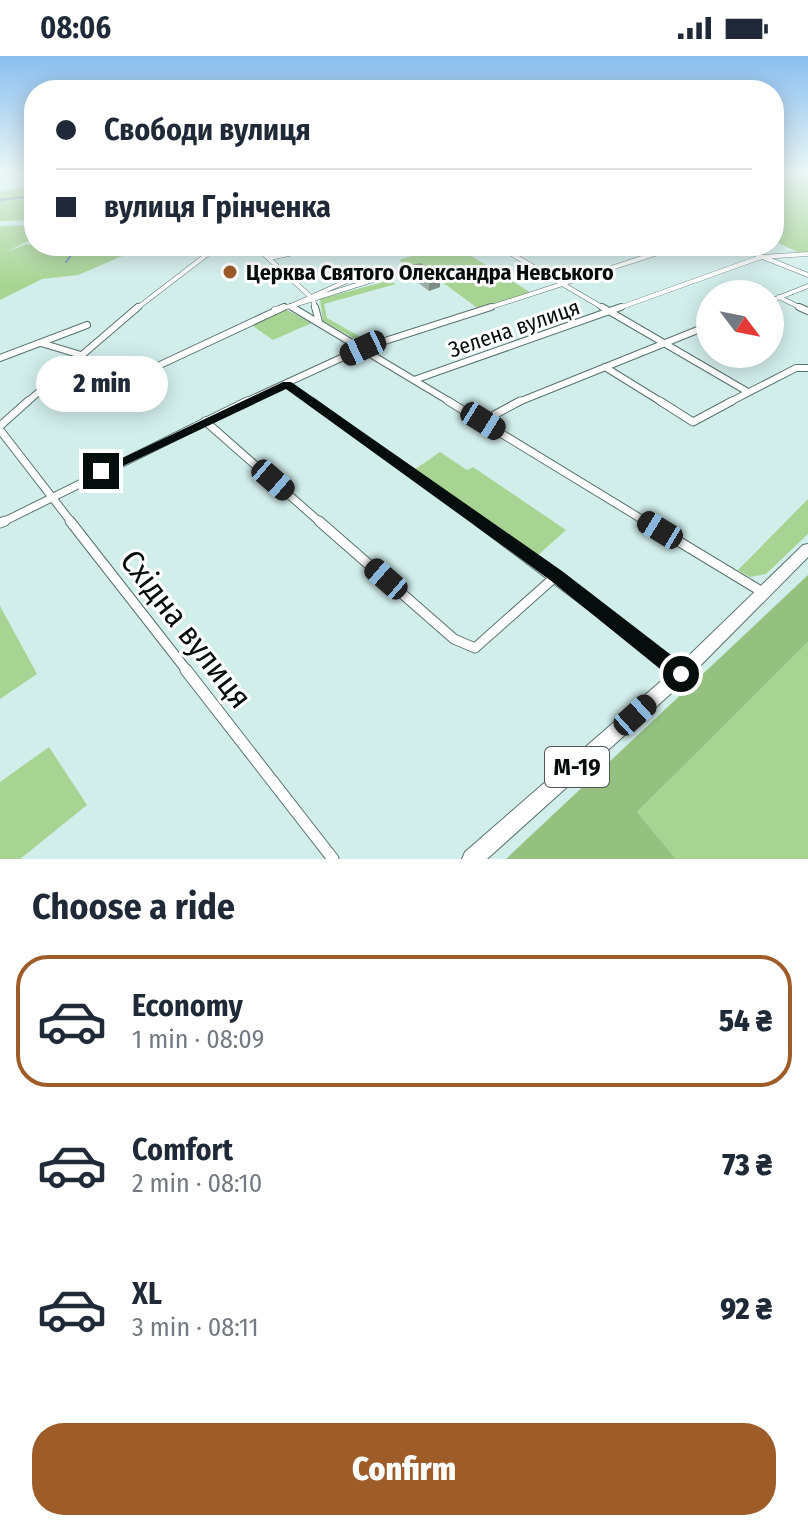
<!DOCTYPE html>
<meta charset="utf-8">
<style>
body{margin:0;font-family:"Fira Sans Condensed",sans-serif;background:#f2f2f3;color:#1f2937;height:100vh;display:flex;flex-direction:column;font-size:30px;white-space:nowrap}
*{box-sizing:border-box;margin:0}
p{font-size:26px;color:#747a83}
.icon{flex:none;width:44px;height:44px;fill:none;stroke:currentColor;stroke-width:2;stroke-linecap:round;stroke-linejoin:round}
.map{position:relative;height:803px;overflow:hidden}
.details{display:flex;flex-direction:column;background:#fff;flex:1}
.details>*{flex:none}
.top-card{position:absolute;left:24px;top:24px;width:760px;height:176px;border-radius:32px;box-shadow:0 4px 20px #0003;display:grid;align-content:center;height:176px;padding:0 32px;background:#fff}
.needle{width:52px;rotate:122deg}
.tools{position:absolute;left:696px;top:224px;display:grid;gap:16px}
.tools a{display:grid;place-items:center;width:88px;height:88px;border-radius:50%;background:#fff;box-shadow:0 4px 20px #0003;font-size:40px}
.end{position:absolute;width:36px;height:36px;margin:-18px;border:10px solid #050e0d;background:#fff;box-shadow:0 0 0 4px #fff}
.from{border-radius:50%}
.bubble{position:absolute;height:56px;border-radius:28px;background:#fff;box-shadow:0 4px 20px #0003;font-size:26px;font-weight:800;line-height:56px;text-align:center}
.car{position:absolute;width:24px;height:48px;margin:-24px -12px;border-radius:10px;box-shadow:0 0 6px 2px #0007;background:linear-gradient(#222 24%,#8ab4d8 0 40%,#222 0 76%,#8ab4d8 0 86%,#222 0)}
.top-card b{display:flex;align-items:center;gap:28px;height:76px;font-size:30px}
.top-card b+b{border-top:2px solid #e0e1e3}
.top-card i{width:20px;height:20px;background:#1f2937}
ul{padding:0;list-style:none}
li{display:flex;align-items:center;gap:24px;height:132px;margin:0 16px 12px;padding:0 16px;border:4px solid transparent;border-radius:32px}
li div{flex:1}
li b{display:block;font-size:30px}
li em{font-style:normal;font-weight:800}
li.current{border-color:#9e5c29}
li>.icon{width:72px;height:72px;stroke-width:1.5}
h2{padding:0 32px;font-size:36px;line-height:96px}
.button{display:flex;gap:16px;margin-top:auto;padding:16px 32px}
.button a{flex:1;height:92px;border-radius:32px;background:#9e5c29;color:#fff;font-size:32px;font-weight:800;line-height:92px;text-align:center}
.status{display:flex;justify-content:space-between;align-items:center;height:56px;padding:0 40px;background:#fff;direction:ltr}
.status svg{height:22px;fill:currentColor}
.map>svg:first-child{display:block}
.green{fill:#a7d493}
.forest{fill:#94c080}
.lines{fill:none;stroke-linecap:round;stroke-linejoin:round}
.stream{stroke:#6e94b2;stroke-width:2}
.minor-far4-casing{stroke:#597270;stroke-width:5}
.minor-far3-casing{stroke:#597270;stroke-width:8}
.minor-far2-casing{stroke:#597270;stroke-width:9}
.minor-far1-casing{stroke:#597270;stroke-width:11}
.minor-casing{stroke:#597270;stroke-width:13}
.trunk-casing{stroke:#597270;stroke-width:2}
.minor-far4{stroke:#fff;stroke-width:4}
.minor-far3{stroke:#fff;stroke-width:6}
.minor-far2{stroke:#fff;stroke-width:7}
.minor-far1{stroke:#fff;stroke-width:9}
.minor{stroke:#fff;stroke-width:11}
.trunk{fill:#fff;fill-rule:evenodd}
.wall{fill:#9baea3}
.shaded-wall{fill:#7e8d85}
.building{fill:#b4cabe;stroke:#7e8d85;stroke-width:2}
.route{fill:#050e0d}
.poi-dot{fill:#9e5c29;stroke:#fff;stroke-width:3}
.labels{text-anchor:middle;stroke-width:6;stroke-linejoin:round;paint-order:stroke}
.far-poi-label{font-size:22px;font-weight:bold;fill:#050e0d;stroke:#fff;text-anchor:start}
.far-street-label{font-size:22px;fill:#050e0d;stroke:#fff}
.shield{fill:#fff;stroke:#505656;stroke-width:2}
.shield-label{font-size:24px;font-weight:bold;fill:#050e0d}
.near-street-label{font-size:32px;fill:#050e0d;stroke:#fff}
</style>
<div class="status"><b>08:06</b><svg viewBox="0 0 49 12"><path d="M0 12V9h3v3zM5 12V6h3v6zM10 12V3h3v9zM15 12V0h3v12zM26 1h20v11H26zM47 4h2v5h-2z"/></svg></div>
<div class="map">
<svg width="808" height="803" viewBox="0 0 808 803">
<rect width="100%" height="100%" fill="#d2eeeb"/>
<!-- green -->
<g class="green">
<polygon points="774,116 808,116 808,197 800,197 774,185"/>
<polygon points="34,129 34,164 0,165 0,136"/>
<polygon points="34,169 34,182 8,195 27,188 48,194 54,190 158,190 134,195 78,219 42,223 0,244 0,170"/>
<polygon points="442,190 455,190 533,238 480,254 423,212 415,214 399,204"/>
<polygon points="387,225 396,228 324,248 327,262 371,287 366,289 323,265 320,243"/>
<polygon points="285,253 312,267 273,284 250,268"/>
<polygon points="440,396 467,414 473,411 566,474 537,500 414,414"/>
<polygon points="808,443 808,478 766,518 750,521 738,514"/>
<polygon points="0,550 37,618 0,643"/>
<polygon points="808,586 808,803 676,803 637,756"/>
<polygon points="49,691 87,749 20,803 0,803 0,726"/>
</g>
<!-- forest -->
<polygon class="forest" points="808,519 808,586 637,756 676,803 506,803"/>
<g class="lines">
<!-- stream -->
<g class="stream">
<polyline points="0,144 34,140"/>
<polyline points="66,206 78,190"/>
</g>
<defs>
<g id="minor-far4">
<polyline points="255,190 311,241"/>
<polyline points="498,190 605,253"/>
<polyline points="735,190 808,219"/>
<polyline points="270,202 326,190"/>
<polygon points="367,216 382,221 291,250"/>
<polyline points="779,241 803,253"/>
<polyline points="313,243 315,253"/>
<polyline points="770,245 808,230"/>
<polyline points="291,250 295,253"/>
<polyline points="136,253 218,190"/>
<polyline points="274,253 291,250"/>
<polyline points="485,253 679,190"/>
<polyline points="616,253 761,201 808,198"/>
</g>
<g id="minor-far3">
<polyline points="292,251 452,347"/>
<polyline points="315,251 319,266"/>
<polyline points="602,251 748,336"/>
<polyline points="799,251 808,255"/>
<polyline points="41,287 81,299"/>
<polyline points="0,302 87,269"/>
<polyline points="69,311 115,330 284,251"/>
<polyline points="605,311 663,347"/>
<polyline points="414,324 621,251"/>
<polyline points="287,328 314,347"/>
<polyline points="26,347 138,251"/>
<polyline points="243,347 363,292 491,251"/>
<polyline points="516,347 710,269"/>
<polyline points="728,347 796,312 808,312"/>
</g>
<g id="minor-far2">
<polyline points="311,345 481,467"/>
<polyline points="448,345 648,467"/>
<polyline points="660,345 693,366 732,345"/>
<polyline points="205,365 321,467"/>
<polyline points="483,365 520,345"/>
<polyline points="0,370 28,345"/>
<polyline points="0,374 72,467"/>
<polyline points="1,467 247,345"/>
</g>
<g id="minor-far1">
<polyline points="70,465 188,616"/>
<polyline points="319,465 454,583 475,592 556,520"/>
<polyline points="478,465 679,616"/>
<polyline points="645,465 764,537"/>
<polyline points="0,467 5,465"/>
</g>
<g id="minor">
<polyline points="186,614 333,803"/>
<polyline points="676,614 680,617"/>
</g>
<polygon id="trunk" points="808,488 808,501 687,623 487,803 462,803 465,796 675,613 803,489"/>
</defs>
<!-- minor-far4 casing -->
<use href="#minor-far4" class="minor-far4-casing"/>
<!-- minor-far3 casing -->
<use href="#minor-far3" class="minor-far3-casing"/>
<!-- minor-far2 casing -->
<use href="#minor-far2" class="minor-far2-casing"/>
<!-- minor-far1 casing -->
<use href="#minor-far1" class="minor-far1-casing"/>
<!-- minor casing -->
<use href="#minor" class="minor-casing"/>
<!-- trunk casing -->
<use href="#trunk" class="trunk-casing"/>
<!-- minor-far4 -->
<use href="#minor-far4" class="minor-far4"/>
<!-- minor-far3 -->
<use href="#minor-far3" class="minor-far3"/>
<!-- minor-far2 -->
<use href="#minor-far2" class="minor-far2"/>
<!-- minor-far1 -->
<use href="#minor-far1" class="minor-far1"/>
<!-- minor -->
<use href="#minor" class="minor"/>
<!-- trunk -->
<use href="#trunk" class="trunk"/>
</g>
<!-- wall -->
<polygon class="wall" points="409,211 440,221 440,231 429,235 409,220"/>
<!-- shaded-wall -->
<polygon class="shaded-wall" points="440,221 440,231 429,235 429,225"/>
<!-- building -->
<polygon class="building" points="420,208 440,221 429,225 409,211"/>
<!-- sky -->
<linearGradient id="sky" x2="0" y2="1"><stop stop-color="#89beef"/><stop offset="0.51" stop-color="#ebf7f6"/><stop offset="1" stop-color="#ebf7f6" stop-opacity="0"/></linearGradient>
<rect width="808" height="228" fill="url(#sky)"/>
<!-- route -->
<polygon class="route" points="283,326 291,326 562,515 688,612 688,625 675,625 550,524 286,333 106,418 95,415"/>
<!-- markers -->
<circle class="poi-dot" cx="230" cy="216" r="8"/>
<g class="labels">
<!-- far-poi labels -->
<g class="far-poi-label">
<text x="246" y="224">Церква Святого Олександра Невського</text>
</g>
<!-- far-street labels -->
<g class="far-street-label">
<text transform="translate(514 272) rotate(-19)" y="8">Зелена вулиця</text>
</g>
<!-- shield labels -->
<rect class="shield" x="545" y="691" width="64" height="40" rx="6"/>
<g class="shield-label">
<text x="577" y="719">М-19</text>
</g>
<!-- near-street labels -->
<g class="near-street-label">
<text transform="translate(186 573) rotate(52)" y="11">Східна вулиця</text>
</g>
</g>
</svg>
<div class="tools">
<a><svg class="needle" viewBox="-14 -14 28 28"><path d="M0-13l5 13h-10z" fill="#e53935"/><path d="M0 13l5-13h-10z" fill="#747a83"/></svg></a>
</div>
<i class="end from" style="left:681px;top:618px"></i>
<i class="end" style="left:101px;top:415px"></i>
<div class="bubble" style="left:36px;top:300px;width:132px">2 min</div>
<i class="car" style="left:363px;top:292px;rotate:245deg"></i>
<i class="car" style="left:483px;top:365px;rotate:122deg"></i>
<i class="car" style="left:273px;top:424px;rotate:131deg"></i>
<i class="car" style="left:660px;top:474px;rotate:301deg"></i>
<i class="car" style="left:386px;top:523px;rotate:311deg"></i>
<i class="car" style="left:635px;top:659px;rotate:48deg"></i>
<div class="top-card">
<b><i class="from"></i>Свободи вулиця</b>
<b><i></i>вулиця Грінченка</b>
</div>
</div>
<section class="details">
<h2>Choose a ride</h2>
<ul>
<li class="current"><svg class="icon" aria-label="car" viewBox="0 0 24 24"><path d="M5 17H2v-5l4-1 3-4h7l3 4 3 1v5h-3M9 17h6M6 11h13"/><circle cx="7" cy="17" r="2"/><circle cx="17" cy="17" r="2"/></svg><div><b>Economy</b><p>1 min · 08:09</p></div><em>54 ₴</em></li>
<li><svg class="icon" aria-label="car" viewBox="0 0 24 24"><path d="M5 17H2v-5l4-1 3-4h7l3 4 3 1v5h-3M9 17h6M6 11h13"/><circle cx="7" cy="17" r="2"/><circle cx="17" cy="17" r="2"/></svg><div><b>Comfort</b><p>2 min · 08:10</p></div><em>73 ₴</em></li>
<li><svg class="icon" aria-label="car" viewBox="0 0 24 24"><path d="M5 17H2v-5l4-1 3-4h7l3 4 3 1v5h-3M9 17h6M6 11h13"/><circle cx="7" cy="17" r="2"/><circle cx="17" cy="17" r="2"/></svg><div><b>XL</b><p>3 min · 08:11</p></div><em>92 ₴</em></li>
</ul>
<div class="button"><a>Confirm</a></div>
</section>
